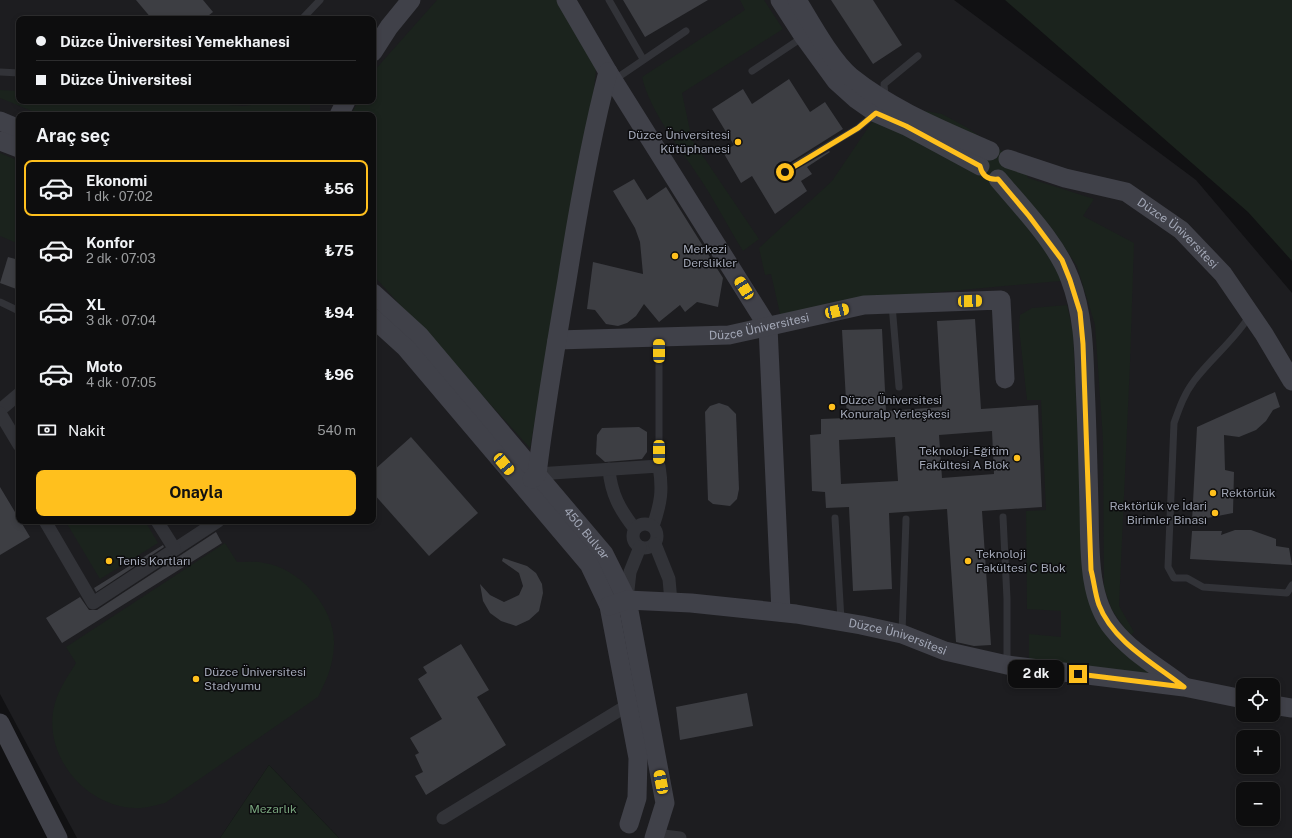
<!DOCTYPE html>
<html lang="tr">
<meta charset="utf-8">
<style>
body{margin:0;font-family:"Public Sans",sans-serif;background:#1b1b1c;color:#f1f3f6;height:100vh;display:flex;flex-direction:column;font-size:15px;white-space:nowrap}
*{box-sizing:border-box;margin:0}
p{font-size:13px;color:#9a9c9e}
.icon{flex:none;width:22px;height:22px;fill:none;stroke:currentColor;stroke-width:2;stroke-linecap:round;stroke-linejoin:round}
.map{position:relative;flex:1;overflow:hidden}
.panel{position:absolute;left:16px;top:112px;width:360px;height:412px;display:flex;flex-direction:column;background:#0d0d0e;border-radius:8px;box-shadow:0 2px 6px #0003,0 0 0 1px #2d2d2e}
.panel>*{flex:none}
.top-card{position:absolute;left:16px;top:16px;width:360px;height:88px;border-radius:8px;box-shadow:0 2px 6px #0003,0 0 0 1px #2d2d2e;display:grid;align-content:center;height:88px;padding:0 20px;background:#0d0d0e}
.controls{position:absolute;left:1236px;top:678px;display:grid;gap:8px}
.controls a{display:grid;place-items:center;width:44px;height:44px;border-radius:8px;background:#0d0d0e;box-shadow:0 2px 6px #0003,0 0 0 1px #2d2d2e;font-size:20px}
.end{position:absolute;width:18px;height:18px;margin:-9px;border:5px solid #ffc01d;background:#111;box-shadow:0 0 0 2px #111}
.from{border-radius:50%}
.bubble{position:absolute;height:28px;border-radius:8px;background:#0d0d0e;box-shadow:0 2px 6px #0003,0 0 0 1px #2d2d2e;font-size:13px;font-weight:700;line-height:28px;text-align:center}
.car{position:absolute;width:12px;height:24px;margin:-12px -6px;border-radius:5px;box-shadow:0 0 3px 1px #0007;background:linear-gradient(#f5c518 24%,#345 0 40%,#f5c518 0 76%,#345 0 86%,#f5c518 0)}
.top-card b{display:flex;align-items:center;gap:14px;height:38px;font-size:15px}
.top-card b+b{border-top:1px solid #2d2d2e}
.top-card i{width:10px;height:10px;background:#f1f3f6}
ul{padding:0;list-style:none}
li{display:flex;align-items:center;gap:12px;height:56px;margin:0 8px 6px;padding:0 12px;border:2px solid transparent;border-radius:8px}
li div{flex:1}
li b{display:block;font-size:15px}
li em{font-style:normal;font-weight:700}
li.selected{border-color:#ffc01d}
li>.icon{width:36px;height:36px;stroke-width:1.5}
h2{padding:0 20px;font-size:18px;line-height:48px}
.pay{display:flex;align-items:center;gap:10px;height:44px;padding:0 20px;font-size:15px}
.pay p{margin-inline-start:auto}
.cta{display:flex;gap:8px;margin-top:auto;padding:8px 20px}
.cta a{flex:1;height:46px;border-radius:8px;background:#ffc01d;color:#111;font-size:16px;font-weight:700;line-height:46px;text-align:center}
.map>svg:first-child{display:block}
.built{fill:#1d1d20;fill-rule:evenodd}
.green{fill:#1b231d}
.building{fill:#3d3e43;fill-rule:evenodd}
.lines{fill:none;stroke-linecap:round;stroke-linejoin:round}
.lane{stroke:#323338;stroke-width:7}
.street{stroke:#323338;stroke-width:13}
.secondary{stroke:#404149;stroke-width:19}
.route{stroke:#ffc01d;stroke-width:5}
.poi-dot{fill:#ffc01d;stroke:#0c0c0e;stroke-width:1.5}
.labels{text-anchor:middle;stroke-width:3;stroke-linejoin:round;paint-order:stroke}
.poi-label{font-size:12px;fill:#a1a6b5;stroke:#0c0c0e;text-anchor:start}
.street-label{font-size:12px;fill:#a1a6b5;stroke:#0c0c0e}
.park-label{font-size:12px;fill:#76a27b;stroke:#0c0c0e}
</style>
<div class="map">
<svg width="1292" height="838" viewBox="0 0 1292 838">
<rect width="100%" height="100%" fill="#111113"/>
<!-- built -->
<path class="built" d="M0,0H954L1196,180L1292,293V838H339L269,765L220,838H77L0,694ZM19,19H373V101H19ZM19,115H373V521H19ZM1243,685H1273V715H1243ZM1243,737H1273V767H1243ZM1243,789H1273V819H1243Z"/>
<!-- green -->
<g class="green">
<polygon points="437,0 559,0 596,69 594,90 530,448 373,275 373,115 351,115 358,101 373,101 373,72"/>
<path d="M740,0H764L783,29L682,93L692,140L759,239L743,251C728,227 715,201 699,177C679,146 651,114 642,77L745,10Z"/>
<polygon points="1005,0 1292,0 1292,261 1248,212"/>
<polygon points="0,90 19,91 19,101 169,101 244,106 280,101 310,101 310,115 42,115 0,98"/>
<polygon points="914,109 942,114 966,127 1023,165 1028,178 1094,199 1083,216 1134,243 1130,363 1119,606 1134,632 1130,636 1112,610 1104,588 1103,440 1095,325 1077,266 1048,223 1071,280 875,298 781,318 771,274 765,275 759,248 832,181 876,116"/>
<polygon points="0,153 19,161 19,244 0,236"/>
<polygon points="1067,305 1073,332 1084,576 1095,619 1114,645 1159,679 1029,664 1029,634 1061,637 1061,611 1027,609 1026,511 1046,510 1041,400 1027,400 1019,328 1020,315 1032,308"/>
<polygon points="67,521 145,521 158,543 100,579 66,522"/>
<path d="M225,543L237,562C246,562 256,561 264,563C300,568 336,609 334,645C333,666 327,679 318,697L165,803C156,805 144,809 135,808C88,807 46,760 53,712C56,693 66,679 76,663L66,647Z"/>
<polygon points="269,765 339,838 220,838"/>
</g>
<!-- building -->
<g class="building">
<polygon points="136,0 203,0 213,12 204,19 152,19"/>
<polygon points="623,0 708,0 645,37"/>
<polygon points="831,0 873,0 902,45 873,64"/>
<polygon points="789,79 810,112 825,102 843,129 781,168 781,174 787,175 829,151 830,152 807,167 812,174 801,181 807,191 775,214 752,176 741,183 723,152 734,145 712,109 743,89 752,104"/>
<polygon points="634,179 647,200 666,187 723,278 718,307 697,302 685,312 680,305 659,322 644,304 636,316 627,323 618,326 606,324 595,310 587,309 593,262 643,274 640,242 635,228 613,191"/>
<polygon points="8,257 19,260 19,290 0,283"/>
<path d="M975,319L981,409L1038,405L1042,507L982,511L991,645L974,646L956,642L947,509L889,513L892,589L853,591L849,507L826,508L825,492L812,491L810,435L821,434V419L847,418L842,330L882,329L886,411L942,407L937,321ZM992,431L994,474L942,478L939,435ZM895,437L898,481L841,484L839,440Z"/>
<polygon points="1275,392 1280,407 1273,410 1266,421 1256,430 1239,437 1224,435 1225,470 1234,472 1233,513 1192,521 1197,427"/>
<polygon points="719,403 728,406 736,414 739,489 737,499 730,506 713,504 708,500 705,412 710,406"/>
<polygon points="639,427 647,432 647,452 642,459 605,462 596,454 597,435 602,428"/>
<polygon points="411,437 478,513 429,556 373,493 373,471"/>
<polygon points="0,487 30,537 0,555"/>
<polygon points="1235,530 1251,530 1276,539 1276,546 1289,548 1292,565 1190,559 1192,531 1222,531 1221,535"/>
<polygon points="216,532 222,543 62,643 46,618 80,597 89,610 97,610"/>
<polygon points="163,545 164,547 96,592 94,588"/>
<polygon points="503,558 527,566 536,573 542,584 543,593 539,611 529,620 516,626 501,621 490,613 483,601 480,584 490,595 504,602 519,595 523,586 519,573 502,561"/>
<polygon points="461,644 489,690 477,697 506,745 426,795 415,776 423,772 415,755 419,753 410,738 442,719 418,679 427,673 423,667"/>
<polygon points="747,693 753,726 680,740 676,707"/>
</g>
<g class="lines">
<!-- lane -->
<g class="lane">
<polyline points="609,0 643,59"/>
<polyline points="302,19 320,0"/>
<polyline points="752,71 803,37"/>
<polyline points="0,72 19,73"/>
<polyline points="614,80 686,31"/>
<polyline points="885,97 884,84 918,56"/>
<polyline points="785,171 858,128 876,113"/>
<polyline points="0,302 19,311"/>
<polyline points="892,305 899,387"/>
<path d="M1250,315C1235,340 1211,358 1194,381C1184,394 1179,409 1174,423L1168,567L1174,578H1187L1203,587L1287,593L1292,585"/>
<polyline points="659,466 659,337"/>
<polyline points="1003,517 1007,599 1007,665"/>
<polyline points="835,518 841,620"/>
<polyline points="902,633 906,519"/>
</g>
<!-- street -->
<g class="street">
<polyline points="0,410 19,394"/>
<polyline points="0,413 19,445"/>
<path d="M609,469C611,494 620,510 635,529"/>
<path d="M537,474L659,466C663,490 661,503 653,526"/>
<polyline points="45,521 93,603 218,521"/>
<polyline points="157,521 174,548"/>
<circle cx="645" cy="536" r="12"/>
<polyline points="655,544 669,579 671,602"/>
<polyline points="627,599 630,572 640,547"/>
<polyline points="443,818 628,705"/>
<polyline points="655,835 680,838"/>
</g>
<!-- secondary -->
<g class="secondary">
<polyline points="566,0 608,72 768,327 781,612"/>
<polyline points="780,0 804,37 836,81 856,99 876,113 906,126 980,166"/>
<path d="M797,0C811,23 831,60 851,77C892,110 943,130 990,151"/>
<polyline points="373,52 389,27 411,0"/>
<polyline points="339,115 346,101"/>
<polyline points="0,121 19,129"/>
<polyline points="0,141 19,148"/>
<path id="s1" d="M1008,159L1065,178L1126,192L1181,230L1223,274L1264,334L1292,381"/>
<path d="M998,179C1023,209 1057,243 1070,279C1083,313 1084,348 1085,383C1087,425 1088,466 1089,507C1090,545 1087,598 1113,629C1131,652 1160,668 1183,686"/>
<path id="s2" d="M373,293L419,335L604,554L627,600L665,803L654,838"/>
<polyline points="373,318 406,348 589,564 609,606 638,758 637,798 629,824"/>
<path id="s3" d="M557,340L729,335L864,305L1001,300L1005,379"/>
<path d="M532,479L537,474C545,409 556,344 567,280C578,210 590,140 608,72"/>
<path id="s4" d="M609,606L627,600L691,603L796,614L861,625L902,634L945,651L1007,665L1184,687L1243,699"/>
<polyline points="1273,705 1292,708"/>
<polyline points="0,723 58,838"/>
</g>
</g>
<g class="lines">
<!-- route -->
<path class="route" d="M785,172L858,128L876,113L906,126L980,166C982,176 988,180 998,179L1029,216L1062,260L1070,280L1080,312L1083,344L1091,570C1094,581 1095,594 1099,605C1113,642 1155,664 1184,687L1078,674"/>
</g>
<!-- markers -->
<g class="poi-dot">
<circle cx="738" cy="142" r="4"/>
<circle cx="675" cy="256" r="4"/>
<circle cx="832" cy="407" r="4"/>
<circle cx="1017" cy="458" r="4"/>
<circle cx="1213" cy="493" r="4"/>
<circle cx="1215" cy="513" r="4"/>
<circle cx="109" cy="561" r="4"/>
<circle cx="968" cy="561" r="4"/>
<circle cx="196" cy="679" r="4"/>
</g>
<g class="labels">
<!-- poi labels -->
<g class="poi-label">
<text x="730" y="139" text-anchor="end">Düzce Üniversitesi<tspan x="730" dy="14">Kütüphanesi</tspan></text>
<text x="683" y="253">Merkezi<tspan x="683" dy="14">Derslikler</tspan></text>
<text x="840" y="404">Düzce Üniversitesi<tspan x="840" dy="14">Konuralp Yerleşkesi</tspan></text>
<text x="1009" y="455" text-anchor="end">Teknoloji-Eğitim<tspan x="1009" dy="14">Fakültesi A Blok</tspan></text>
<text x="1221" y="497">Rektörlük</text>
<text x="1207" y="510" text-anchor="end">Rektörlük ve İdari<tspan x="1207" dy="14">Birimler Binası</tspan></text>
<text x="976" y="558">Teknoloji<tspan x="976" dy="14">Fakültesi C Blok</tspan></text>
<text x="117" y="565">Tenis Kortları</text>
<text x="204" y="676">Düzce Üniversitesi<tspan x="204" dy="14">Stadyumu</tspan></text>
</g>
<!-- street labels -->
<g class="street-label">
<text dy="4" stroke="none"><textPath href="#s1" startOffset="189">Düzce Üniversitesi</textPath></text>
<text dy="4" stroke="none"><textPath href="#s3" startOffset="203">Düzce Üniversitesi</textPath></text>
<text dy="4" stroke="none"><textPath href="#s2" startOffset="322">450. Bulvar</textPath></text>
<text dy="4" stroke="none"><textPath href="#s4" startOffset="293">Düzce Üniversitesi</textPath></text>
</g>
<!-- park labels -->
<g class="park-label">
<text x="273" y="813">Mezarlık</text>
</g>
</g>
</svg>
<div class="controls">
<a><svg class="icon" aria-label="locate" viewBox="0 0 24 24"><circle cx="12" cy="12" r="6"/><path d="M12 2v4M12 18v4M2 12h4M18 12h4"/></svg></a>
<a>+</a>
<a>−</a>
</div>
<i class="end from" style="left:785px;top:172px"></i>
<i class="end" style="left:1078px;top:674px"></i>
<div class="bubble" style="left:1008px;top:660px;width:56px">2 dk</div>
<i class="car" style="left:744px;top:288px;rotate:328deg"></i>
<i class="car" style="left:970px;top:301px;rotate:88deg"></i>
<i class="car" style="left:837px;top:311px;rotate:77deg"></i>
<i class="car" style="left:659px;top:351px;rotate:0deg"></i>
<i class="car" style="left:659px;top:452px;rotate:180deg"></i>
<i class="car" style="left:504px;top:464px;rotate:140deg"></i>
<i class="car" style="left:661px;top:782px;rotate:349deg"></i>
<div class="top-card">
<b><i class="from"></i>Düzce Üniversitesi Yemekhanesi</b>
<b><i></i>Düzce Üniversitesi</b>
</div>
<section class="panel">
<h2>Araç seç</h2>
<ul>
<li class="selected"><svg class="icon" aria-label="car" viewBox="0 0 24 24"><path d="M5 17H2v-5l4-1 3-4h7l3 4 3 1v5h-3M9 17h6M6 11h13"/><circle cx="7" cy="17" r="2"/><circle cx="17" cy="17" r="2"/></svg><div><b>Ekonomi</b><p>1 dk · 07:02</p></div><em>₺56</em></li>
<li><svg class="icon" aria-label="car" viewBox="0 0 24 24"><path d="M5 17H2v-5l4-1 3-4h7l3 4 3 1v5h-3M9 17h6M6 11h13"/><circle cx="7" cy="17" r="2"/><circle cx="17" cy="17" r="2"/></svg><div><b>Konfor</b><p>2 dk · 07:03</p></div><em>₺75</em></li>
<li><svg class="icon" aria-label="car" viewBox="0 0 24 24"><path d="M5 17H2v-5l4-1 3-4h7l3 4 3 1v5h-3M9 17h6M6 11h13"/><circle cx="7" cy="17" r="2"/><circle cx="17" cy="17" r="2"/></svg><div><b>XL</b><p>3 dk · 07:04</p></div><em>₺94</em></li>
<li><svg class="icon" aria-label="car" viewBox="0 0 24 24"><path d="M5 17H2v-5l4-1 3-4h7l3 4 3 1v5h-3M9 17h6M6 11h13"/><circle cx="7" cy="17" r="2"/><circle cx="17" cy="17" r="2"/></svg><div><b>Moto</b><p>4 dk · 07:05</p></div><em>₺96</em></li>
</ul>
<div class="pay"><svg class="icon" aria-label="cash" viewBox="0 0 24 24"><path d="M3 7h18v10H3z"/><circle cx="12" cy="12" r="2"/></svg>Nakit<p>540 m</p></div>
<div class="cta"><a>Onayla</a></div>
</section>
</div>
